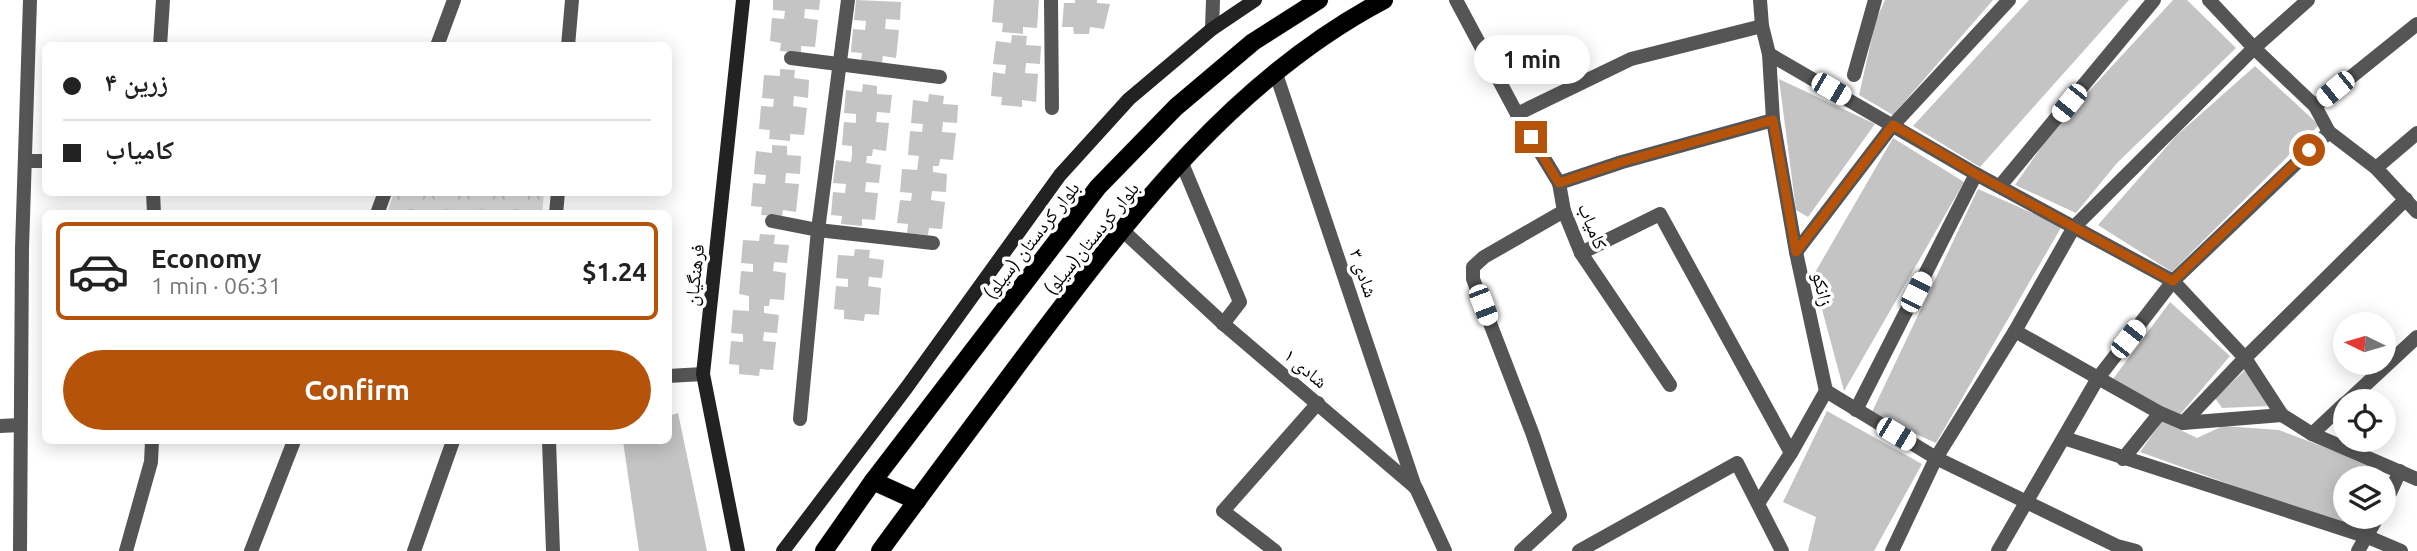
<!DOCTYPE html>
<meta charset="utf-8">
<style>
body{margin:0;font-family:Ubuntu,"Noto Naskh Arabic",sans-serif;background:#f2f2f2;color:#222;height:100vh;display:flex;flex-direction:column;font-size:26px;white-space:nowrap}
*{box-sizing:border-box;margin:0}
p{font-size:23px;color:#767676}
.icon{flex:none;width:38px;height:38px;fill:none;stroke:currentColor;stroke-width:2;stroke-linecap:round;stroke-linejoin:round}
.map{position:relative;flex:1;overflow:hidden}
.sheet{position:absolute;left:42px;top:210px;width:630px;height:234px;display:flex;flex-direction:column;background:#fff;border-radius:10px;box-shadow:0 4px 18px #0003}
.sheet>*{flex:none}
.guide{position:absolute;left:42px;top:42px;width:630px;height:154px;border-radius:10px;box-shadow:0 4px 18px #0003;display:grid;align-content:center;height:154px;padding:0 21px;background:#fff}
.needle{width:46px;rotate:275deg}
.fabs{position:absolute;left:2333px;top:312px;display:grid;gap:14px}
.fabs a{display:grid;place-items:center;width:63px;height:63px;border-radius:50%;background:#fff;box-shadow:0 4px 18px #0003;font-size:35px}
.end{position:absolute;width:32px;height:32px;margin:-16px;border:9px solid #b45309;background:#fff;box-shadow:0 0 0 4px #fff}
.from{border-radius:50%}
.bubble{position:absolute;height:49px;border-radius:24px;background:#fff;box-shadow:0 4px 18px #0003;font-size:23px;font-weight:700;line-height:49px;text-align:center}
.car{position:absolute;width:21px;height:42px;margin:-21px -10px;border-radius:9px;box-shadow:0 0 5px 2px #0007;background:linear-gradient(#fff 24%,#345 0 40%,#fff 0 76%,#345 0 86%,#fff 0)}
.guide b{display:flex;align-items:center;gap:24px;height:66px;font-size:26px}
.guide b+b{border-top:2px solid #e0e0e0}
.guide i{width:18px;height:18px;background:#222}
ul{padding:12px 0 0;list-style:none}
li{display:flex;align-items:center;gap:21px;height:98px;margin:0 14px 10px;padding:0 7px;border:4px solid transparent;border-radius:10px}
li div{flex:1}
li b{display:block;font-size:26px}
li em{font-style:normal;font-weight:700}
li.active{border-color:#b45309}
li>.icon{width:63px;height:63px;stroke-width:1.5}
.action{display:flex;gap:14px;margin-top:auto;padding:14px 21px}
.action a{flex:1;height:80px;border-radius:42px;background:#b45309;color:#fff;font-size:28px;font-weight:700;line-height:80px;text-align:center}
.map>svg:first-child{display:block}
.park{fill:url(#park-crowns)}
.building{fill:#c4c4c4}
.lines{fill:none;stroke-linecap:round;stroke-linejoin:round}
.primary-casing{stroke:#dbdbdb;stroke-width:19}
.street{stroke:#555;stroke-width:14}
.secondary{stroke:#222;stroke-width:14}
.primary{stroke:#000;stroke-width:18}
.route{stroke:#b45309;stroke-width:9}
.labels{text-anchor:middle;stroke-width:7;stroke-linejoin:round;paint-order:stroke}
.street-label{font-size:19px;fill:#000;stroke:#fff}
</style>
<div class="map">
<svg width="2417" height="551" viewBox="0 0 2417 551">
<defs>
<pattern id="park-crowns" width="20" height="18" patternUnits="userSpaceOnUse" patternTransform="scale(1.75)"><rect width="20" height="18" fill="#dcdcdc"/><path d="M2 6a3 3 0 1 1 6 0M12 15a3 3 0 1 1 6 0" fill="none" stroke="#bbb"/></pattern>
</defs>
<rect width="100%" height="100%" fill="#fff"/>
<!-- park -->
<polygon class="park" points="394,193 394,192 544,193 542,213 387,213"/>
<!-- building -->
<g class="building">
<polygon points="773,0 820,0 819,10 805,9 804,18 818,20 815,47 801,46 801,53 780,51 781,43 770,41 772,18 784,19 785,11 773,10"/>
<polygon points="856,0 901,2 900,20 886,19 885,29 899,30 896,58 883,56 882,63 861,61 862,53 851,52 853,29 865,30 866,21 854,20"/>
<polygon points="994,0 1039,0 1037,28 1023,27 1023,34 1002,32 1003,23 992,22"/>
<polygon points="1075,0 1097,0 1097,3 1110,4 1104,29 1090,27 1089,34 1074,34 1073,27 1062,27 1064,3 1075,3"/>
<polygon points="1885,0 1993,0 1893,115 1859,95 1876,20"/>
<polygon points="2029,0 2129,0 1980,167 1913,126"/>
<polygon points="2173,0 2187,0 2236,48 2117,163 2076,213 2015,185 2053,130"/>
<polygon points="1012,35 1027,36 1026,45 1041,46 1040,64 1026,63 1025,73 1038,74 1036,102 1022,100 1022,107 1001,105 1002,97 991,96 993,72 1005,74 1006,65 993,64 996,41 1011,43"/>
<polygon points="2255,66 2319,125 2172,272 2098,225 2176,136"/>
<polygon points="780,69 795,70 794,78 809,80 808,98 794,96 793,106 807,108 804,135 790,134 790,141 769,139 770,130 759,129 761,106 773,107 774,99 762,98 764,75 780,76"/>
<polygon points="1779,79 1875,124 1808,217 1796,210"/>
<polygon points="863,84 877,86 877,94 892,95 890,113 877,112 876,122 889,123 886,151 873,149 872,156 867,156 866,163 881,165 879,183 866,182 865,192 878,193 875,220 862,219 862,226 841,224 842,216 831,215 833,192 845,193 846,184 833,183 836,160 851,162 852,155 852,146 842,145 844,122 856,123 856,114 844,113 846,90 862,92"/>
<polygon points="929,94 944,96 943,104 958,105 957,123 943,122 942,132 956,133 953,160 940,159 939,166 933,166 933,172 947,174 946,192 932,191 931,200 945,202 942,229 929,228 928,235 907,233 908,224 897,223 900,200 911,201 912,193 900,192 902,169 917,170 919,156 908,155 910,131 922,132 923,124 911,123 913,100 928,102"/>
<polygon points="1893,138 1964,182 1844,391 1813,276"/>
<polygon points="772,145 787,146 787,155 801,156 800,174 786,173 785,183 799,184 796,212 783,210 782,217 761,215 762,207 751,206 753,183 765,184 766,175 754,174 756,151 772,153"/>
<polygon points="1978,189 2062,226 1936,443 1871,414"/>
<polygon points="760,234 775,235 774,244 789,245 787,263 774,262 773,271 786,273 784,300 770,299 769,306 764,306 764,313 779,315 777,333 764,332 763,341 776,342 773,370 760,369 759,376 739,374 739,365 729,364 731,341 743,342 743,334 731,333 733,310 749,311 749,296 739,294 741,271 753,272 753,264 741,263 743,240 759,241"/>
<polygon points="855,249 870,250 869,258 884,260 882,278 869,277 868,286 881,288 879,315 865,314 864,321 844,319 844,310 834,309 836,286 848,287 848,279 836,278 838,255 854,256"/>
<polygon points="2170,302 2230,356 2178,417 2113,379"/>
<polygon points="2245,370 2269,406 2222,408 2215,398"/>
<polygon points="1827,411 1922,464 1874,551 1808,551 1816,517 1783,502"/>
<polygon points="678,413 707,551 639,551 623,441 668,441 668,416"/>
<polygon points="2162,421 2197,438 2223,426 2279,430 2383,469 2380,478 2345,478 2345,516 2366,516 2360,531 2140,452"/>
</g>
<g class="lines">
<defs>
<g id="primary">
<polyline points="873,481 917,501"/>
<polyline points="824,551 873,481 1098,187 1176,107 1253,42 1319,0"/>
<path d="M880,551C931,481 983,412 1035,342C1134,211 1236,78 1384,0"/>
</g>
</defs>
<!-- primary casing -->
<use href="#primary" class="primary-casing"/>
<!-- street -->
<g class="street">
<polyline points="1051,0 1052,108"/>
<polyline points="1456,0 1517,114 1559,183 1564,211 1581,253 1670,385"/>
<polyline points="1760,0 1762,26 1769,54 1773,120 1796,252 1826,391 1936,458 2117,546 2136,551"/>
<polyline points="2209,0 2254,48 2315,106 2329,132 2376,168 2417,212"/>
<polyline points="1212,29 1213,0"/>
<polyline points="160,46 163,0"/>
<polyline points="437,46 454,0"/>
<polyline points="568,46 572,0"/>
<polyline points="1769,54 1976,174 2173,281 2245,358 2282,415 2312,434 2417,479"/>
<polyline points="791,58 940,77"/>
<polyline points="1275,71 1415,487"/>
<polyline points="1854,75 1875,0"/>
<polyline points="2315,106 2417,24"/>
<polyline points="1517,114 1631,59 1762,26"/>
<polyline points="25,161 46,161"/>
<polyline points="1181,161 1240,302 1223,324"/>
<polyline points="2376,168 2417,133"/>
<polyline points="1559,183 1622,162 1773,120"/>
<polyline points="2000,186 2154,0"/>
<polyline points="153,192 154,214"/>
<polyline points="377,214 385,192"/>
<polyline points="556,214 558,192"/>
<polyline points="772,221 818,230 933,243"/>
<polyline points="1121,229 1227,327 1416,488 1445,551"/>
<polyline points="1796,252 1893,125 2009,0"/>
<polyline points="1581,253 1660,214 1791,453"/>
<polyline points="2015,331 2160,413 2183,423 2282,415"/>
<polyline points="668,376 703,374"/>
<polyline points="2348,401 2417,337"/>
<polyline points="1856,410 1976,174"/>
<polyline points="800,419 818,230 848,0"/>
<polyline points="2183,423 2245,358 2406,199"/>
<polyline points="0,426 20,425"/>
<polyline points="2312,434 2345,403"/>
<polyline points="2064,438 2368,537 2401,551"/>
<polyline points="549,441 553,551"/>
<polyline points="2123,459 2160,413"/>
<polyline points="1759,502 1791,453 1826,391"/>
<polyline points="2384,506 2400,471"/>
<polyline points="20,551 22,248 30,0"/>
<polyline points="126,551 151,462 152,441"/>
<polyline points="251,551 294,441"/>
<polyline points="414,551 453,441"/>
<polyline points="1275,551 1223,511 1318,403"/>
<polyline points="1521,551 1560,515 1533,435 1473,279 1473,267 1484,257 1564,211"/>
<polyline points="1579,551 1737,463 1782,551"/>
<polyline points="1892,551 1936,458 2015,331 2074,227 2254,48 2308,0"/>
<polyline points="1998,551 2098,378 2173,281 2329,132"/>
<polyline points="2358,551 2378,516"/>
</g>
<!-- secondary -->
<g class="secondary">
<polyline points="738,551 703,374 743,0"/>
<polyline points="783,551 907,387 1060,175 1129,99 1212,29 1255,0"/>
</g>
<!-- primary -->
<use href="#primary" class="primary"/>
</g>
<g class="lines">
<!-- route -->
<polyline class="route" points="1531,137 1559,183 1622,162 1773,120 1796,252 1893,125 1976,174 2173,281 2309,150"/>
</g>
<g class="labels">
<!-- street labels -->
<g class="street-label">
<text transform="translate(1593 226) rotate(68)" y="7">کامیاب</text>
<text transform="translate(1091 238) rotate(-51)" y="7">بلوار کردستان(سیلو)</text>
<text transform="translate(1031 240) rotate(-52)" y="7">بلوار کردستان (سیلو)</text>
<text transform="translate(1364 273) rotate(71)" y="7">شادی ۳</text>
<text transform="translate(694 275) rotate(-84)" y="7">فرهنگیان</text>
<text transform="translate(1823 289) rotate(77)" y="7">زانکو</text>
<text transform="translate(1306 368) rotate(40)" y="7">شادی ۱</text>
</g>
</g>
</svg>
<div class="fabs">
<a><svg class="needle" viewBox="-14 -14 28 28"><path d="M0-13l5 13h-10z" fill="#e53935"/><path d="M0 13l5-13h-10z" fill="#767676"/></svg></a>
<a><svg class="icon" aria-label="locate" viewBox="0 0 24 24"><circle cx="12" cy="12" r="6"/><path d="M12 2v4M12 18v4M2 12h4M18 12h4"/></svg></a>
<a><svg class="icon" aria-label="layers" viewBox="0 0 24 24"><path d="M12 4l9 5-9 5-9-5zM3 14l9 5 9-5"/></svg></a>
</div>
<i class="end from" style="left:2309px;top:150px"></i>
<i class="end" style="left:1531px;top:137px"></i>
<div class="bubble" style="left:1474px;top:35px;width:116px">1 min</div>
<i class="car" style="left:1831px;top:89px;rotate:120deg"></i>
<i class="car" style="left:2335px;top:89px;rotate:231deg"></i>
<i class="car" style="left:2069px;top:103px;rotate:219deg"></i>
<i class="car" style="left:1916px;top:292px;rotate:27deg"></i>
<i class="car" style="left:1483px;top:305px;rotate:159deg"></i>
<i class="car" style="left:2128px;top:339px;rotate:38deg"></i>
<i class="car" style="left:1896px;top:434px;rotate:121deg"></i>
<div class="guide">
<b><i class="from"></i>زرین ۴</b>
<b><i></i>کامیاب</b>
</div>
<section class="sheet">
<ul>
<li class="active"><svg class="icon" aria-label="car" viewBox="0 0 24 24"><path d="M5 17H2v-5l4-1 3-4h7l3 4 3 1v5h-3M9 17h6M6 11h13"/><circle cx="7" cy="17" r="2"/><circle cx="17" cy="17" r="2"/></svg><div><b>Economy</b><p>1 min · 06:31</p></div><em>$1.24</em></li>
</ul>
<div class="action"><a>Confirm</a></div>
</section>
</div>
